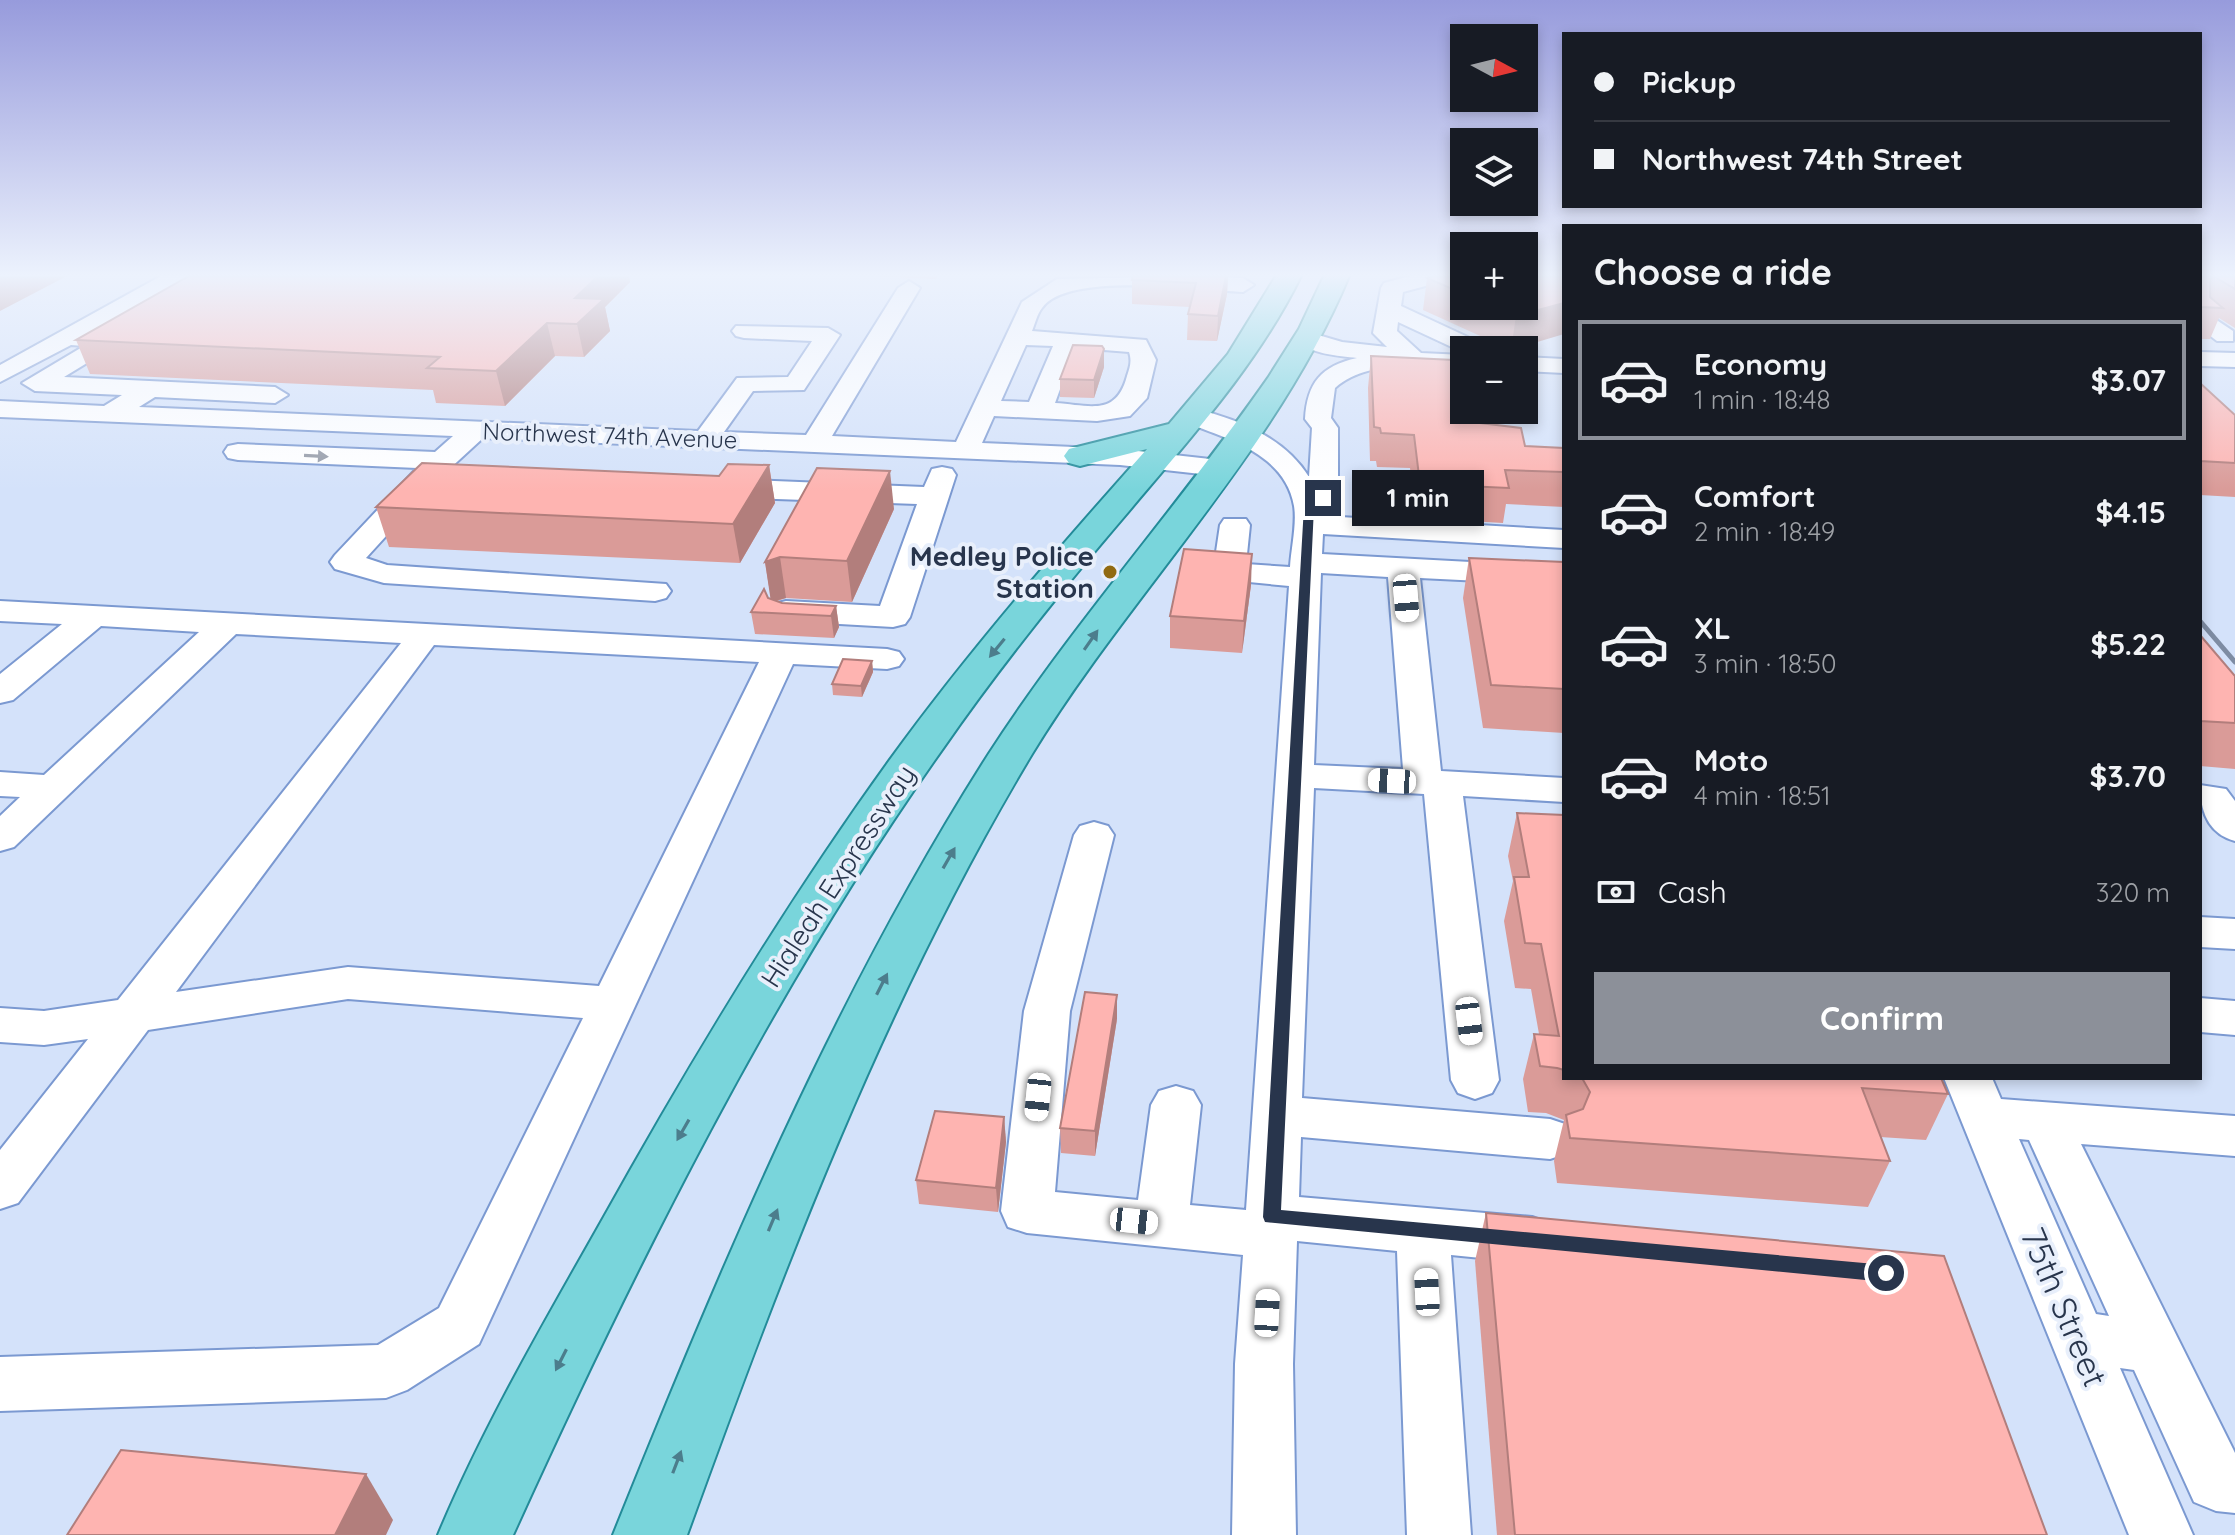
<!DOCTYPE html>
<meta charset="utf-8">
<style>
body{margin:0;font-family:Quicksand,sans-serif;background:#20242c;color:#f1f3f6;height:100vh;display:flex;flex-direction:column;font-size:30px;white-space:nowrap}
*{box-sizing:border-box;margin:0}
p{font-size:26px;color:#9ea1a6}
.icon{flex:none;width:44px;height:44px;fill:none;stroke:currentColor;stroke-width:2;stroke-linecap:round;stroke-linejoin:round}
.map{position:relative;flex:1;overflow:hidden}
.sheet{position:absolute;left:1562px;top:224px;width:640px;height:856px;display:flex;flex-direction:column;background:#171b24;border-radius:0px;box-shadow:0 4px 12px #0003}
.sheet>*{flex:none}
.top-card{position:absolute;left:1562px;top:32px;width:640px;height:176px;border-radius:0px;box-shadow:0 4px 12px #0003;display:grid;align-content:center;height:176px;padding:0 32px;background:#171b24}
.needle{width:52px;rotate:97deg}
.tools{position:absolute;left:1450px;top:24px;display:grid;gap:16px}
.tools a{display:grid;place-items:center;width:88px;height:88px;border-radius:0px;background:#171b24;box-shadow:0 4px 12px #0003;font-size:40px}
.end{position:absolute;width:36px;height:36px;margin:-18px;border:10px solid #28354c;background:#fff;box-shadow:0 0 0 4px #fff}
.from{border-radius:50%}
.bubble{position:absolute;height:56px;border-radius:0px;background:#171b24;box-shadow:0 4px 12px #0003;font-size:26px;font-weight:700;line-height:56px;text-align:center}
.car{position:absolute;width:24px;height:48px;margin:-24px -12px;border-radius:10px;box-shadow:0 0 6px 2px #0007;background:linear-gradient(#fff 24%,#345 0 40%,#fff 0 76%,#345 0 86%,#fff 0)}
.top-card b{display:flex;align-items:center;gap:28px;height:76px;font-size:30px}
.top-card b+b{border-top:2px solid #363941}
.top-card i{width:20px;height:20px;background:#f1f3f6}
ul{padding:0;list-style:none}
li{display:flex;align-items:center;gap:24px;height:120px;margin:0 16px 12px;padding:0 16px;border:4px solid transparent;border-radius:0px}
li div{flex:1}
li b{display:block;font-size:30px}
li em{font-style:normal;font-weight:700}
li.current{border-color:#8c9099}
li>.icon{width:72px;height:72px;stroke-width:1.5}
h2{padding:0 32px;font-size:36px;line-height:96px}
.pay{display:flex;align-items:center;gap:20px;height:88px;padding:0 32px;font-size:30px}
.pay p{margin-inline-start:auto}
.primary-button{display:flex;gap:16px;margin-top:auto;padding:16px 32px}
.primary-button a{flex:1;height:92px;border-radius:0px;background:#8c9099;color:#fff;font-size:32px;font-weight:700;line-height:92px;text-align:center}
.map>svg:first-child{display:block}
.lines{fill:none;stroke-linecap:round;stroke-linejoin:round}
.minor-casing{stroke:#7b99d1;stroke-width:4}
.major-casing{stroke:#238b99;stroke-width:4}
.minor{fill:#fff;fill-rule:evenodd}
.major{fill:#79d5db;fill-rule:evenodd}
.rail{stroke:#7e8ca3;stroke-width:5}
.wall{fill:#da9b98}
.shaded-wall{fill:#b27e7c}
.building{fill:#feb4b1;stroke:#b27e7c;stroke-width:2}
.oneway{fill:#949aa6}
.oneway2{fill:#4c7d8c}
.route{fill:#28354c}
.poi-dot{fill:#916a11;stroke:#e8effb;stroke-width:3}
.labels{text-anchor:middle;stroke-width:8;stroke-linejoin:round;paint-order:stroke}
.far-street-label{font-size:24px;fill:#28354c;stroke:#e8effb}
.poi-label{font-size:28px;font-weight:bold;fill:#28354c;stroke:#e8effb;text-anchor:end}
.street-label{font-size:28px;fill:#28354c;stroke:#e8effb}
.near-street-label{font-size:34px;fill:#28354c;stroke:#e8effb}
</style>
<div class="map">
<svg width="2235" height="1535" viewBox="0 0 2235 1535">
<rect width="100%" height="100%" fill="#d4e2fa"/>
<g class="lines">
<defs>
<g id="minor">
<path d="M161,276H189L93,333L119,336L123,341L64,377L275,387L288,395L275,403L155,397L139,407L698,431L737,378L788,377L812,341L744,338L736,336L732,331L736,326L828,328L840,335L804,390L753,391L724,432L806,435L898,288L909,281L920,288L832,436L956,442L1022,302L1057,279L1197,276L1243,278L1254,285L1243,292C1200,290 1068,271 1042,308C1037,314 1035,324 1032,331L1146,340L1156,360L1147,398L1130,416L1097,421L994,416L982,443L1120,449L1219,460L1229,462L1233,468L1229,474L1219,476L1120,465L483,438L446,472L457,475L461,481L457,487L428,490L366,558L387,565L666,584L671,591L666,598L655,601L384,583L335,569L330,562L335,555L417,468L238,460L228,458L224,452L228,446L238,444L435,452L453,436L0,417V401L104,406L122,395L35,391L22,383L84,346L71,345L0,382V365ZM1026,345L1053,346L1029,402L1001,401ZM1104,350L1129,352C1132,361 1130,367 1127,376C1116,417 1090,405 1055,403L1072,356Z"/>
<path d="M1410,276H1447L1444,281L1403,292L1401,306L1472,339L1476,344L1469,350L1456,349L1398,322L1397,331L1421,353L1464,355V369C1422,368 1369,358 1335,388L1331,418L1338,428V498L1324,510L1323,516L1564,530V548L1323,534L1322,554L1564,567V585L1420,578L1441,771L1564,778V802L1463,796L1499,1080L1492,1093L1475,1099L1458,1093L1451,1080L1424,794L1314,788L1302,1098L1550,1119L1568,1125L1575,1139L1568,1153L1550,1159L1301,1137L1299,1197L1532,1217L1551,1224L1559,1240L1551,1256L1532,1263L1451,1255L1471,1535H1407L1397,1251L1297,1241L1293,1364L1296,1535H1232L1235,1364L1243,1255L1027,1233L1008,1227L1001,1211L1024,1011L1074,835L1080,826L1094,822L1108,826L1114,835L1070,1011L1055,1192L1138,1200L1151,1105L1159,1091L1176,1086L1193,1091L1201,1105L1190,1205L1246,1210L1289,586L1218,579L1213,572L1220,525L1224,519H1246L1250,525L1246,564L1290,567C1291,549 1297,524 1294,506C1285,454 1228,439 1187,423L1183,417L1187,411L1196,409C1240,420 1285,438 1309,477L1312,428L1305,419C1307,383 1321,366 1357,358C1339,356 1308,354 1296,339L1308,332L1342,342L1387,347L1373,333L1381,288L1384,283ZM1321,573L1388,577L1403,769L1314,765Z"/>
<polygon points="2200,309 2233,331 2233,341 2217,341 2200,328"/>
<polygon points="2200,352 2235,353 2235,367 2200,366"/>
<polygon points="1524,357 1564,359 1564,373 1524,371"/>
<polygon points="942,467 952,469 956,475 910,617 905,624 893,627 786,621 774,618 770,611 774,604 786,601 880,606 917,504 721,497 711,494 707,488 711,482 721,479 924,487 932,469"/>
<path d="M0,601L887,649L899,652L904,659L899,666L887,669L793,664L479,1344L407,1390L386,1398L0,1411V1357L378,1345L439,1308L583,1018L348,999L148,1030L18,1203L0,1209V1150L88,1039L44,1045L0,1042V1008L44,1011L118,1000L401,643L236,634L14,847L0,851V816L20,797L0,796V772L44,775L199,632L101,626L13,700L0,703V674L62,624L0,621ZM434,645L759,662L599,986L348,967L176,992Z"/>
<path d="M2200,785L2226,789L2235,801V841C2208,834 2200,810 2200,785Z"/>
<polygon points="2200,917 2235,919 2235,949 2200,947"/>
<polygon points="2200,998 2235,1001 2235,1035 2200,1032"/>
<path d="M1944,1078H1992L2001,1099L2235,1116V1156L2081,1144L2235,1453V1513L2216,1511L2194,1502L2134,1370L2120,1368L2193,1535H2129ZM2019,1139L2029,1140L2109,1316L2096,1314Z"/>
</g>
<g id="major">
<path d="M1276,276H1301C1257,365 1192,436 1129,511C1064,587 1001,665 944,747C774,986 634,1268 513,1535H438C483,1427 544,1323 601,1222C689,1064 783,908 889,761C968,652 1057,550 1147,449L1080,466L1069,463L1064,456L1069,449L1169,424L1228,354Z"/>
<path d="M1324,276H1349C1277,450 1130,593 1032,754C885,999 784,1267 687,1535H613C721,1267 832,1000 988,755C1073,623 1179,506 1268,378L1299,329Z"/>
</g>
</defs>
<!-- minor casing -->
<use href="#minor" class="minor-casing"/>
<!-- major casing -->
<use href="#major" class="major-casing"/>
<!-- minor -->
<use href="#minor" class="minor"/>
<!-- major -->
<use href="#major" class="major"/>
<!-- rail -->
<polyline class="rail" points="2200,621 2235,662"/>
</g>
<!-- wall -->
<g class="wall">
<polygon points="189,276 629,276 630,282 605,307 610,331 584,357 555,356 505,406 436,403 433,390 90,374 76,340"/>
<polygon points="875,276 937,276 936,279"/>
<polygon points="1133,276 1228,276 1227,294 1217,341 1187,340 1188,314 1190,307 1132,304 1132,280"/>
<polygon points="1464,276 1464,306 1524,306 1511,350 1423,310 1427,278"/>
<polygon points="2200,276 2235,276 2235,331 2235,328 2219,318 2210,339 2200,339"/>
<polygon points="1104,349 1104,367 1094,398 1060,397 1060,379"/>
<polygon points="1371,356 1464,421 1525,446 1564,448 1564,507 1506,504 1503,523 1416,518 1410,468 1377,467 1376,461 1370,461 1368,388"/>
<polygon points="2200,383 2235,415 2235,497 2200,495"/>
<polygon points="769,465 775,503 740,563 389,547 376,507 719,476"/>
<polygon points="894,509 852,602 786,598 777,601 782,603 836,606 839,627 834,638 755,634 751,612 771,599 765,562"/>
<polygon points="1469,558 1564,562 1564,733 1483,728 1463,598"/>
<polygon points="1251,585 1242,653 1170,648 1170,616"/>
<polygon points="2200,635 2235,676 2235,769 2200,766"/>
<polygon points="872,661 873,672 862,697 833,695 832,684"/>
<polygon points="1517,813 1564,815 1564,1078 1941,1078 1948,1094 1926,1140 1880,1137 1890,1161 1868,1207 1557,1183 1554,1161 1564,1120 1546,1113 1528,1112 1523,1079 1534,1034 1539,1034 1531,989 1515,988 1504,921 1513,881 1508,856"/>
<polygon points="1117,1019 1095,1156 1061,1153 1060,1128"/>
<polygon points="1004,1117 1006,1142 998,1212 919,1204 916,1180"/>
<polygon points="1486,1213 2047,1535 1497,1535 1475,1261"/>
</g>
<!-- shaded-wall -->
<g class="shaded-wall">
<polygon points="0,276 67,276 0,311"/>
<polygon points="598,276 629,276 630,282 605,307 610,331 584,357 577,324 575,298"/>
<polygon points="1226,276 1228,276 1227,294 1217,341 1218,316"/>
<polygon points="1564,303 1564,334 1511,350 1516,316"/>
<polygon points="547,323 555,356 505,406 496,371"/>
<polygon points="1104,349 1104,367 1094,398 1094,380"/>
<polygon points="769,465 775,503 740,563 733,524"/>
<polygon points="890,471 894,509 852,602 847,561"/>
<polygon points="1252,554 1251,585 1242,653 1244,621"/>
<polygon points="780,557 786,598 771,602 765,562"/>
<polygon points="836,606 839,627 834,638 831,616"/>
<polygon points="872,661 873,672 862,697 861,686"/>
<polygon points="1117,995 1117,1019 1095,1156 1095,1131"/>
<polygon points="1004,1117 1006,1142 998,1212 996,1188"/>
<polygon points="366,1474 393,1520 386,1535 335,1535"/>
</g>
<!-- building -->
<g class="building">
<polygon points="189,276 598,276 575,298 604,299 577,324 547,323 496,371 427,368 440,357 76,340"/>
<polygon points="1133,276 1226,276 1218,316 1188,314 1196,283 1132,280"/>
<polygon points="1434,276 1464,276 1464,294 1427,278"/>
<polygon points="1524,276 1564,276 1564,303 1516,316 1493,306 1524,306"/>
<polygon points="2200,276 2235,276 2235,289 2215,277 2210,279 2210,297 2223,308 2200,307"/>
<polygon points="1073,345 1102,346 1104,349 1094,380 1060,379"/>
<polygon points="1371,356 1454,360 1464,421 1521,428 1525,446 1564,448 1564,472 1505,470 1509,488 1420,484 1414,435 1381,433 1380,428 1374,427"/>
<polygon points="2200,383 2235,415 2235,463 2200,461"/>
<polygon points="422,463 719,476 728,464 769,465 733,524 376,507"/>
<polygon points="817,468 890,471 847,561 780,557 765,562"/>
<polygon points="1184,549 1252,554 1244,621 1170,616"/>
<polygon points="1469,558 1564,562 1564,689 1491,685"/>
<polygon points="764,589 768,598 782,603 836,606 831,616 751,612"/>
<polygon points="2200,635 2235,676 2235,723 2200,721"/>
<polygon points="843,659 872,661 861,686 832,684"/>
<polygon points="1517,813 1564,815 1564,1070 1557,1068 1540,1066 1534,1034 1559,1036 1541,944 1525,943 1514,877 1529,877"/>
<polygon points="1085,992 1117,995 1095,1131 1060,1128"/>
<polygon points="1582,1078 1941,1078 1948,1094 1862,1088 1890,1161 1570,1138 1566,1115 1583,1109 1590,1092"/>
<polygon points="935,1111 1004,1117 996,1188 916,1180"/>
<polygon points="1486,1213 1944,1256 2047,1535 1515,1535"/>
<polygon points="121,1450 366,1474 335,1535 67,1535"/>
</g>
<!-- one-way arrows -->
<defs><path id="oneway-solid" d="M-6-.8H1V-3.2L6.5 0L1 3.2V.8H-6Z" transform="scale(2)"/></defs>
<use class="oneway" href="#oneway-solid" transform="translate(316 456) rotate(3)"/>
<g class="oneway2">
<use href="#oneway-solid" transform="translate(1091 640) rotate(-55)"/>
<use href="#oneway-solid" transform="translate(997 648) rotate(129)"/>
<use href="#oneway-solid" transform="translate(949 858) rotate(-60)"/>
<use href="#oneway-solid" transform="translate(882 984) rotate(-63)"/>
<use href="#oneway-solid" transform="translate(683 1130) rotate(120)"/>
<use href="#oneway-solid" transform="translate(773 1220) rotate(-67)"/>
<use href="#oneway-solid" transform="translate(561 1360) rotate(117)"/>
<use href="#oneway-solid" transform="translate(677 1462) rotate(-69)"/>
</g>
<!-- sky -->
<linearGradient id="sky" x2="0" y2="1"><stop stop-color="#979bdc"/><stop offset="0.56" stop-color="#ecf2fd"/><stop offset="1" stop-color="#ecf2fd" stop-opacity="0"/></linearGradient>
<rect width="2235" height="491" fill="url(#sky)"/>
<!-- route -->
<polygon class="route" points="1319,496 1328,498 1314,507 1281,1210 1886,1265 1893,1268 1893,1279 1886,1282 1265,1222 1263,1217 1304,506"/>
<!-- markers -->
<circle class="poi-dot" cx="1110" cy="572" r="8"/>
<g class="labels">
<!-- far-street labels -->
<g class="far-street-label">
<text transform="translate(610 436) rotate(2)" y="8">Northwest 74th Avenue</text>
</g>
<!-- poi labels -->
<g class="poi-label">
<text x="1094" y="566">Medley Police<tspan x="1094" dy="32">Station</tspan></text>
</g>
<!-- street labels -->
<g class="street-label">
<text transform="translate(838 876) rotate(-57)" y="10">Hialeah Expressway</text>
</g>
<!-- near-street labels -->
<g class="near-street-label">
<text transform="translate(2064 1307) rotate(67)" y="12">75th Street</text>
</g>
</g>
</svg>
<div class="tools">
<a><svg class="needle" viewBox="-14 -14 28 28"><path d="M0-13l5 13h-10z" fill="#e53935"/><path d="M0 13l5-13h-10z" fill="#9ea1a6"/></svg></a>
<a><svg class="icon" aria-label="layers" viewBox="0 0 24 24"><path d="M12 4l9 5-9 5-9-5zM3 14l9 5 9-5"/></svg></a>
<a>+</a>
<a>−</a>
</div>
<i class="end from" style="left:1886px;top:1273px"></i>
<i class="end" style="left:1323px;top:498px"></i>
<div class="bubble" style="left:1352px;top:470px;width:132px">1 min</div>
<i class="car" style="left:1406px;top:598px;rotate:175deg"></i>
<i class="car" style="left:1392px;top:781px;rotate:273deg"></i>
<i class="car" style="left:1469px;top:1021px;rotate:173deg"></i>
<i class="car" style="left:1038px;top:1097px;rotate:186deg"></i>
<i class="car" style="left:1134px;top:1221px;rotate:96deg"></i>
<i class="car" style="left:1427px;top:1292px;rotate:357deg"></i>
<i class="car" style="left:1267px;top:1313px;rotate:3deg"></i>
<div class="top-card">
<b><i class="from"></i>Pickup</b>
<b><i></i>Northwest 74th Street</b>
</div>
<section class="sheet">
<h2>Choose a ride</h2>
<ul>
<li class="current"><svg class="icon" aria-label="car" viewBox="0 0 24 24"><path d="M5 17H2v-5l4-1 3-4h7l3 4 3 1v5h-3M9 17h6M6 11h13"/><circle cx="7" cy="17" r="2"/><circle cx="17" cy="17" r="2"/></svg><div><b>Economy</b><p>1 min · 18:48</p></div><em>$3.07</em></li>
<li><svg class="icon" aria-label="car" viewBox="0 0 24 24"><path d="M5 17H2v-5l4-1 3-4h7l3 4 3 1v5h-3M9 17h6M6 11h13"/><circle cx="7" cy="17" r="2"/><circle cx="17" cy="17" r="2"/></svg><div><b>Comfort</b><p>2 min · 18:49</p></div><em>$4.15</em></li>
<li><svg class="icon" aria-label="car" viewBox="0 0 24 24"><path d="M5 17H2v-5l4-1 3-4h7l3 4 3 1v5h-3M9 17h6M6 11h13"/><circle cx="7" cy="17" r="2"/><circle cx="17" cy="17" r="2"/></svg><div><b>XL</b><p>3 min · 18:50</p></div><em>$5.22</em></li>
<li><svg class="icon" aria-label="car" viewBox="0 0 24 24"><path d="M5 17H2v-5l4-1 3-4h7l3 4 3 1v5h-3M9 17h6M6 11h13"/><circle cx="7" cy="17" r="2"/><circle cx="17" cy="17" r="2"/></svg><div><b>Moto</b><p>4 min · 18:51</p></div><em>$3.70</em></li>
</ul>
<div class="pay"><svg class="icon" aria-label="cash" viewBox="0 0 24 24"><path d="M3 7h18v10H3z"/><circle cx="12" cy="12" r="2"/></svg>Cash<p>320 m</p></div>
<div class="primary-button"><a>Confirm</a></div>
</section>
</div>
